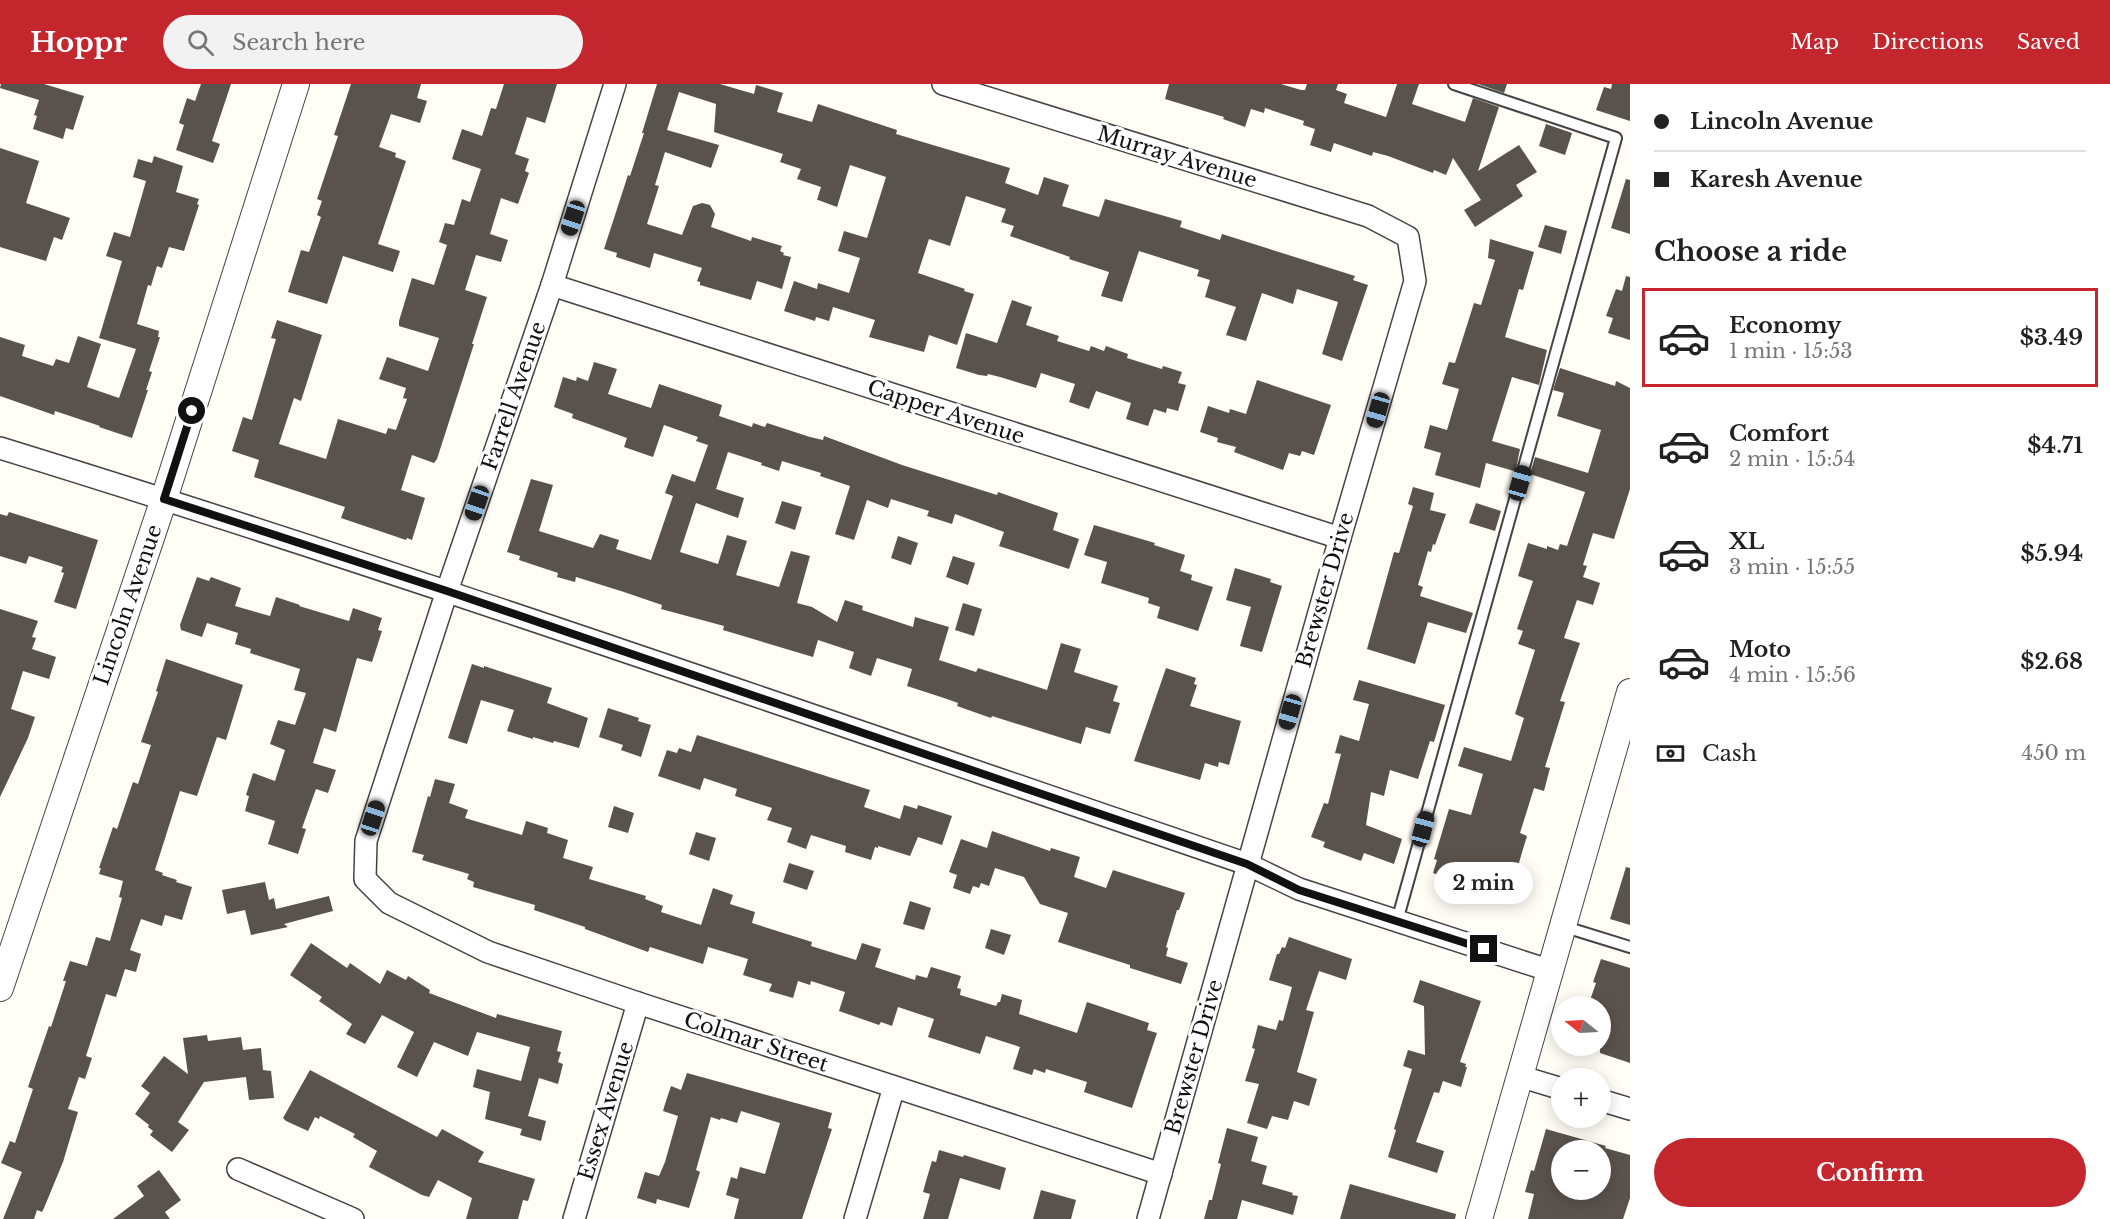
<!DOCTYPE html>
<meta charset="utf-8">
<style>
body{margin:0;font-family:"Libre Baskerville",serif;background:#f2f2f2;color:#222;height:100vh;display:flex;flex-direction:column;font-size:22px;white-space:nowrap}
*{box-sizing:border-box;margin:0}
p{font-size:20px;color:#767676}
.icon{flex:none;width:33px;height:33px;fill:none;stroke:currentColor;stroke-width:2;stroke-linecap:round;stroke-linejoin:round}
.map{position:relative;flex:1;overflow:hidden}
.details{display:flex;flex-direction:column;background:#fff;width:480px}
.details>*{flex:none}
.hud{display:grid;align-content:center;height:132px;padding:0 24px;background:#fff}
.needle{width:39px;rotate:288deg}
.controls{position:absolute;left:1551px;top:912px;display:grid;gap:12px}
.controls a{display:grid;place-items:center;width:60px;height:60px;border-radius:50%;background:#fff;box-shadow:0 3px 15px #0003;font-size:30px}
.end{position:absolute;width:27px;height:27px;margin:-14px;border:8px solid #111;background:#fff;box-shadow:0 0 0 3px #fff}
.from{border-radius:50%}
.bubble{position:absolute;height:42px;border-radius:21px;background:#fff;box-shadow:0 3px 15px #0003;font-size:20px;font-weight:700;line-height:42px;text-align:center}
.car{position:absolute;width:18px;height:36px;margin:-18px -9px;border-radius:8px;box-shadow:0 0 4px 2px #0007;background:linear-gradient(#222 24%,#8ab4d8 0 40%,#222 0 76%,#8ab4d8 0 86%,#222 0)}
.hud b{display:flex;align-items:center;gap:21px;height:57px;font-size:22px}
.hud b+b{border-top:2px solid #e0e0e0}
.hud i{width:15px;height:15px;background:#222}
ul{padding:0;list-style:none}
li{display:flex;align-items:center;gap:18px;height:99px;margin:0 12px 9px;padding:0 12px;border:3px solid transparent;border-radius:0px}
li div{flex:1}
li b{display:block;font-size:22px}
li em{font-style:normal;font-weight:700}
li.active{border-color:#c4262e}
li>.icon{width:54px;height:54px;stroke-width:1.5}
h2{padding:0 24px;font-size:27px;line-height:72px}
.pay{display:flex;align-items:center;gap:15px;height:66px;padding:0 24px;font-size:22px}
.pay p{margin-inline-start:auto}
.primary-button{display:flex;gap:12px;margin-top:auto;padding:12px 24px}
.primary-button a{flex:1;height:69px;border-radius:36px;background:#c4262e;color:#fff;font-size:24px;font-weight:700;line-height:69px;text-align:center}
header{display:flex;align-items:center;gap:36px;box-sizing:border-box;height:84px;padding:0 30px;background:#c4262e;color:#fff}
header strong{font-size:28px}
nav{display:flex;gap:33px;margin-inline-start:auto;font-size:21px}
.search{width:420px;height:54px;background:#f2f2f2;display:flex;align-items:center;gap:15px;box-sizing:border-box;padding:0 21px;border-radius:33px;color:#767676;font-size:22px}
main{display:flex;flex:1;min-height:0}
.map>svg:first-child{display:block}
.building{fill:#5a524d;fill-rule:evenodd}
.lines{fill:none;stroke-linecap:round;stroke-linejoin:round}
.service-casing{stroke:#444;stroke-width:14}
.minor-casing{stroke:#444;stroke-width:24}
.tertiary-casing{stroke:#444;stroke-width:28}
.service{stroke:#fff;stroke-width:10}
.minor{stroke:#fff;stroke-width:21}
.tertiary{stroke:#fff;stroke-width:26}
.route{stroke:#111;stroke-width:8}
.labels{text-anchor:middle;stroke-width:6;stroke-linejoin:round;paint-order:stroke}
.street-label{font-size:21px;fill:#111;stroke:#fff}
</style>
<header>
<strong>Hoppr</strong>
<div class="search"><svg class="icon" aria-label="search" viewBox="0 0 24 24"><circle cx="10" cy="10" r="6"/><path d="M15 15l6 6"/></svg>Search here</div>
<nav><a>Map</a><a>Directions</a><a>Saved</a></nav>
</header>
<main>
<div class="map">
<svg width="1630" height="1135" viewBox="0 0 1630 1135">
<rect width="100%" height="100%" fill="#fffdf5"/>
<!-- building -->
<g class="building">
<polygon points="1,0 44,0 84,12 73,46 66,44 63,55 33,45 37,32 34,31 39,16 0,4"/>
<polygon points="201,0 231,0 212,57 220,60 213,79 176,66 184,41 179,39 187,14 195,17"/>
<polygon points="351,0 421,0 417,14 427,17 420,39 391,30 379,63 396,69 395,73 406,77 378,160 400,167 393,188 343,172 327,220 288,208 301,166 309,168 321,133 317,131 322,117 317,115 338,52 334,51"/>
<polygon points="504,0 557,0 545,39 527,33 515,70 529,75 525,87 529,89 518,120 501,114 490,150 508,156 501,178 476,171 465,206 487,213 472,260 474,260 437,375 434,379 412,371 401,406 425,414 412,456 407,454 406,456 341,434 345,423 254,393 259,376 232,367 243,333 252,336 276,255 271,254 277,236 322,251 301,317 294,314 279,360 326,375 338,335 386,350 388,344 396,346 407,315 403,314 406,304 379,295 387,273 428,287 439,254 399,242 399,237 412,194 434,201 447,161 439,158 445,139 454,141 462,115 470,118 481,85 452,75 462,45 482,52 491,24 496,25"/>
<polygon points="657,0 720,0 754,10 756,1 783,9 777,28 812,38 818,20 897,46 896,50 1010,84 1005,99 1038,111 1044,93 1069,101 1062,122 1099,133 1105,115 1182,137 1180,143 1220,156 1222,150 1355,192 1353,196 1368,201 1342,277 1322,270 1338,218 1297,205 1293,220 1262,209 1246,257 1226,251 1236,223 1205,213 1210,196 1197,192 1199,186 1139,167 1122,218 1101,212 1109,188 1069,175 1070,173 1010,152 1014,142 1001,138 1006,125 966,112 950,162 929,155 918,189 965,205 964,207 974,210 957,261 929,251 924,268 869,253 875,236 833,223 829,237 816,233 815,237 784,227 794,197 817,205 818,199 849,209 860,174 838,167 844,147 867,154 886,93 850,81 837,123 818,116 817,116 821,103 797,95 801,85 780,78 783,70 714,48 716,20 679,8 667,46 719,61 711,84 665,68 655,101 659,102 647,140 682,151 693,122 702,119 710,121 715,130 711,143 751,157 752,153 782,162 780,167 784,169 783,171 791,173 782,205 757,197 751,216 700,201 700,198 697,197 702,184 654,169 650,184 616,173 617,169 604,165 628,91 630,92 644,49 642,49"/>
<polygon points="1169,0 1281,0 1301,6 1305,6 1307,0 1338,0 1336,6 1347,10 1344,19 1386,33 1397,0 1419,0 1412,20 1465,38 1473,14 1499,23 1478,87 1519,61 1537,88 1516,101 1523,112 1475,143 1464,126 1481,116 1453,74 1446,91 1434,86 1433,89 1388,72 1373,68 1372,72 1334,59 1331,68 1310,61 1315,45 1303,41 1304,37 1265,24 1264,29 1251,25 1245,43 1223,35 1224,33 1165,15"/>
<polygon points="1478,0 1507,0 1504,9"/>
<polygon points="1612,0 1630,0 1630,37 1596,26 1604,3 1611,5"/>
<polygon points="1546,40 1572,49 1565,71 1539,62"/>
<polygon points="0,64 39,77 26,119 70,134 62,156 54,153 46,177 0,163"/>
<polygon points="154,72 183,82 176,108 199,115 197,120 199,121 184,167 169,163 162,184 157,182 151,202 148,201 137,240 159,247 158,253 160,253 149,287 152,288 146,306 148,306 132,354 99,343 100,342 55,327 54,331 0,312 0,253 25,261 22,272 53,282 56,275 69,279 78,252 101,260 87,303 119,314 136,265 99,254 122,177 106,172 114,148 130,153 146,97 133,93 138,75 152,79"/>
<polygon points="1626,95 1630,96 1630,150 1611,144"/>
<polygon points="1545,141 1567,147 1561,170 1538,163"/>
<polygon points="1490,155 1534,168 1523,206 1519,205 1505,253 1547,266 1539,301 1512,293 1492,357 1520,365 1516,385 1514,387 1486,379 1480,404 1435,391 1441,369 1424,364 1430,341 1447,346 1459,305 1442,300 1449,278 1455,279 1474,219 1481,221 1495,176 1488,174"/>
<polygon points="1626,192 1630,193 1630,256 1608,249 1613,234 1606,232 1616,205 1622,207"/>
<polygon points="1012,216 1032,223 1026,241 1059,252 1057,257 1089,267 1091,262 1104,267 1106,262 1128,270 1127,274 1162,285 1163,282 1182,288 1178,299 1186,301 1178,327 1167,324 1166,329 1154,325 1148,342 1126,335 1131,319 1096,307 1089,325 1069,318 1075,300 1041,289 1036,304 1000,293 988,290 987,292 979,291 956,284 966,249 997,259"/>
<polygon points="594,278 617,285 608,310 651,324 659,300 722,321 719,332 752,343 753,339 765,343 767,339 810,353 823,356 824,352 902,381 997,411 998,408 1058,429 1053,446 1079,455 1069,485 999,462 1004,448 955,430 952,440 927,432 929,427 891,415 888,424 867,416 854,456 835,450 850,402 820,392 821,389 782,377 779,387 761,381 762,379 728,368 716,405 744,414 738,434 696,419 680,468 718,480 727,451 747,457 736,491 779,503 791,467 810,472 797,519 812,523 837,538 845,516 863,522 862,526 913,543 915,533 949,543 939,576 976,588 978,584 1047,606 1061,559 1081,565 1074,588 1118,602 1113,617 1120,619 1110,650 1086,643 1081,660 992,632 991,634 957,622 958,619 944,614 907,602 912,585 877,574 871,592 849,584 854,568 818,556 813,573 723,546 724,542 661,525 662,521 624,508 576,493 575,498 557,493 558,489 519,476 520,472 507,468 531,395 553,401 539,447 593,464 600,450 619,456 616,465 651,476 673,412 665,409 672,390 695,398 708,361 696,357 698,353 664,341 653,373 624,363 627,354 572,334 573,330 554,323 563,293 576,297 577,293 588,297"/>
<polygon points="1560,284 1615,302 1616,297 1630,304 1630,405 1614,455 1593,449 1583,481 1587,482 1583,493 1600,499 1593,521 1577,516 1564,554 1580,559 1560,617 1565,618 1545,683 1550,684 1544,707 1534,704 1520,749 1527,752 1512,802 1495,797 1488,820 1444,806 1448,794 1433,789 1437,776 1434,775 1449,725 1471,731 1483,690 1458,682 1464,663 1511,677 1524,634 1515,630 1535,566 1518,560 1523,547 1517,545 1533,497 1518,492 1528,459 1547,465 1547,462 1558,466 1560,460 1567,462 1585,408 1530,390 1535,373 1588,389 1601,346 1557,332 1564,309 1553,306"/>
<polygon points="1257,296 1331,321 1314,371 1302,367 1300,372 1289,369 1283,386 1234,368 1236,363 1217,358 1218,354 1200,348 1208,322 1229,329 1230,325 1246,330"/>
<polygon points="1413,403 1434,409 1430,426 1446,430 1435,461 1433,460 1431,468 1428,467 1418,501 1423,503 1420,512 1473,529 1466,549 1428,538 1415,580 1367,565 1394,468 1399,469 1413,422 1408,420"/>
<polygon points="782,417 802,423 795,446 775,439"/>
<polygon points="1476,419 1501,427 1495,447 1469,439"/>
<polygon points="9,428 98,456 76,525 54,518 64,489 61,488 63,483 29,472 26,480 0,472 0,430 7,432"/>
<polygon points="1094,441 1155,459 1154,461 1185,471 1180,487 1192,491 1191,496 1213,503 1198,547 1157,534 1160,523 1148,519 1149,514 1101,499 1107,478 1084,471"/>
<polygon points="898,452 918,459 911,481 891,474"/>
<polygon points="953,472 975,479 968,501 946,493"/>
<polygon points="1235,484 1271,495 1270,498 1282,502 1262,568 1240,562 1251,523 1226,516"/>
<polygon points="197,493 209,497 211,493 241,504 235,522 270,532 276,513 300,521 299,522 349,537 353,524 382,534 378,546 382,547 372,578 357,574 336,648 324,644 313,679 336,686 328,709 316,705 302,744 306,745 298,770 268,760 275,737 245,727 249,712 246,711 253,689 275,697 285,666 270,660 278,636 295,641 306,609 294,606 300,585 250,569 251,565 235,560 238,549 207,539 202,553 181,546 180,541"/>
<polygon points="963,519 982,525 974,552 955,546"/>
<polygon points="0,525 38,537 32,553 36,554 32,565 56,573 49,595 23,587 11,625 35,633 28,654 0,713"/>
<polygon points="166,575 243,601 226,656 217,653 197,712 180,707 155,786 163,789 162,791 177,796 176,798 192,803 182,836 165,831 162,842 141,835 130,866 141,870 136,888 125,885 116,913 106,910 86,972 92,974 85,995 79,993 68,1025 78,1028 63,1078 44,1124 42,1128 37,1126 34,1135 3,1135 22,1088 1,1079 10,1057 15,1059 33,1005 28,1003 49,942 51,943 66,897 63,897 70,877 87,882 96,853 110,857 122,814 119,813 123,797 99,790 101,784 99,784 113,743 117,745 133,698 138,700 151,661 141,658 158,608 156,607"/>
<polygon points="472,580 484,584 484,582 552,604 547,619 588,634 579,664 554,657 553,659 533,653 533,655 507,647 514,626 481,616 467,660 448,654"/>
<polygon points="1166,584 1196,594 1194,600 1197,601 1190,622 1241,637 1229,681 1219,678 1218,683 1205,679 1200,696 1134,677"/>
<polygon points="1359,596 1445,621 1434,658 1430,657 1418,695 1390,686 1384,712 1371,708 1366,741 1402,755 1394,780 1364,769 1361,777 1323,763 1325,758 1311,753 1324,719 1328,720 1341,670 1335,669 1340,651 1359,657 1369,620 1353,616"/>
<polygon points="608,624 639,634 638,637 651,641 641,673 621,666 623,661 599,653"/>
<polygon points="697,651 870,706 864,723 900,735 904,721 917,725 918,721 952,732 942,761 918,753 910,772 878,762 878,764 875,763 871,776 845,768 846,762 811,751 806,765 787,758 792,744 767,736 772,724 735,712 737,705 704,694 700,706 658,692 667,666 677,669 679,664 691,668"/>
<polygon points="435,695 455,700 449,719 468,726 465,734 522,751 526,737 548,744 547,749 568,756 563,774 593,783 589,795 646,812 645,815 663,822 661,828 701,841 713,804 733,811 730,820 755,828 752,839 812,858 811,862 856,876 862,859 881,865 875,883 915,896 916,891 927,894 931,883 961,892 957,904 961,905 960,911 996,922 998,918 1000,918 1002,910 1022,916 1019,930 1077,949 1087,918 1149,939 1147,946 1157,949 1132,1024 1084,1008 1087,998 1046,985 1045,989 1034,985 1032,991 1013,985 1020,963 986,952 980,970 928,953 934,935 898,923 892,942 881,938 879,941 839,927 845,908 811,897 810,901 798,897 793,914 769,907 772,900 743,891 748,875 708,863 703,880 650,863 648,868 585,845 585,843 534,826 535,821 473,803 474,798 467,795 469,790 422,776 424,771 412,768 428,712 430,713"/>
<polygon points="614,722 634,729 628,749 608,743"/>
<polygon points="992,747 1050,767 1051,764 1080,773 1074,793 1106,804 1113,786 1185,809 1179,826 1177,826 1166,863 1168,864 1166,872 1188,879 1181,900 1130,884 1130,881 1058,858 1068,829 1040,820 1024,793 995,784 989,802 981,799 979,804 973,802 970,810 953,804 957,791 949,788 961,755 987,764"/>
<polygon points="696,748 716,754 709,777 689,770"/>
<polygon points="789,779 814,787 807,806 783,798"/>
<polygon points="1626,783 1630,784 1630,841 1610,835"/>
<polygon points="265,798 269,816 274,814 276,825 329,812 333,827 284,840 288,843 251,851 245,826 227,830 222,806"/>
<polygon points="910,817 931,824 924,846 903,840"/>
<polygon points="991,845 1011,851 1004,871 985,864"/>
<polygon points="1289,853 1352,875 1346,896 1319,887 1306,926 1314,928 1297,988 1317,995 1309,1022 1294,1017 1288,1036 1272,1032 1267,1045 1247,1039 1259,1000 1245,997 1255,965 1252,964 1258,941 1276,946 1279,936 1283,937 1292,903 1269,896 1277,870 1279,870 1282,863 1285,864"/>
<polygon points="311,859 347,884 350,879 380,900 387,886 406,896 408,892 430,906 429,909 496,934 497,930 562,947 557,967 561,968 558,978 563,980 558,1000 539,994 528,1032 546,1037 541,1057 520,1051 522,1045 485,1035 490,1008 473,1003 477,985 521,997 530,963 477,948 468,972 434,958 417,993 397,983 414,948 382,931 365,960 346,950 352,940 319,917 322,913 290,891"/>
<polygon points="1601,875 1630,884 1630,979 1600,969 1600,922 1588,922 1596,899 1593,898"/>
<polygon points="1420,896 1481,917 1460,978 1466,980 1465,983 1467,983 1461,1003 1443,997 1439,1009 1434,1008 1416,1058 1444,1067 1437,1089 1388,1073 1396,1046 1394,1045 1412,985 1403,982 1408,966 1425,971 1424,922 1413,918"/>
<polygon points="207,951 208,957 241,953 243,966 261,964 263,986 271,987 274,1014 249,1016 246,993 204,998 178,1038 189,1046 172,1068 150,1051 153,1047 148,1043 149,1041 135,1030 150,1009 141,1002 164,972 188,990 183,954"/>
<polygon points="310,986 437,1053 442,1045 484,1068 478,1078 535,1095 528,1117 523,1116 518,1135 466,1135 472,1114 438,1096 429,1113 422,1111 369,1083 377,1067 353,1053 355,1050 320,1032 319,1035 315,1033 308,1047 286,1037 283,1034"/>
<polygon points="687,989 832,1029 828,1044 832,1045 802,1135 734,1135 739,1115 726,1111 731,1093 737,1095 740,1083 765,1090 780,1039 741,1027 737,1039 721,1034 720,1036 711,1033 696,1086 700,1088 689,1124 657,1115 656,1120 637,1114 645,1088 659,1092 665,1078 678,1032 663,1027 665,1020 671,1002 681,1006"/>
<polygon points="1227,1044 1258,1053 1251,1077 1267,1082 1262,1100 1293,1109 1292,1111 1298,1112 1293,1131 1242,1116 1237,1135 1204,1135 1209,1116 1212,1116 1221,1080 1218,1079"/>
<path d="M1546,1045L1606,1062L1605,1064L1630,1071V1114L1623,1135H1528L1534,1110L1525,1108L1531,1086L1534,1087ZM1562,1066H1600V1106H1562Z"/>
<polygon points="939,1066 963,1073 964,1071 1006,1084 1000,1106 960,1094 948,1135 923,1135 930,1110 923,1108 926,1097 932,1077 936,1078"/>
<polygon points="159,1086 181,1116 165,1128 170,1135 113,1135 144,1112 137,1102"/>
<polygon points="1350,1100 1456,1130 1455,1135 1340,1135"/>
<polygon points="1041,1106 1076,1116 1071,1135 1033,1135"/>
</g>
<g class="lines">
<defs>
<g id="service">
<polyline points="1397,837 1616,54 1454,0"/>
<polyline points="1562,842 1630,863"/>
</g>
<g id="minor">
<polyline points="615,0 552,201 447,507 366,757 365,795 389,819 488,868 638,919 1161,1090"/>
<polyline points="943,0 1368,132 1408,153 1415,197 1340,454 1148,1135"/>
<polyline points="552,201 1340,454"/>
<path d="M0,364C419,493 833,639 1247,780L1299,805L1548,886"/>
<polyline points="1519,992 1562,1005"/>
<polyline points="1600,1016 1630,1025"/>
<polyline points="238,1085 353,1135"/>
<polyline points="574,1135 638,919"/>
<polyline points="855,1135 894,1003"/>
</g>
<g id="tertiary">
<polyline points="0,904 164,415 296,0"/>
<polyline points="1479,1135 1630,608"/>
</g>
</defs>
<!-- service casing -->
<use href="#service" class="service-casing"/>
<!-- minor casing -->
<use href="#minor" class="minor-casing"/>
<!-- tertiary casing -->
<use href="#tertiary" class="tertiary-casing"/>
<!-- service -->
<use href="#service" class="service"/>
<!-- minor -->
<use href="#minor" class="minor"/>
<!-- tertiary -->
<use href="#tertiary" class="tertiary"/>
</g>
<g class="lines">
<!-- route -->
<polyline class="route" points="192,327 164,415 447,507 1247,780 1299,806 1484,865"/>
</g>
<g class="labels">
<!-- street labels -->
<g class="street-label">
<text transform="translate(1177 73) rotate(17)" y="7">Murray Avenue</text>
<text transform="translate(514 312) rotate(-71)" y="7">Farrell Avenue</text>
<text transform="translate(946 328) rotate(18)" y="7">Capper Avenue</text>
<text transform="translate(1325 506) rotate(-74)" y="7">Brewster Drive</text>
<text transform="translate(128 521) rotate(-71)" y="7">Lincoln Avenue</text>
<text transform="translate(756 958) rotate(18)" y="7">Colmar Street</text>
<text transform="translate(1194 973) rotate(-74)" y="7">Brewster Drive</text>
<text transform="translate(606 1027) rotate(-73)" y="7">Essex Avenue</text>
</g>
</g>
</svg>
<div class="controls">
<a><svg class="needle" viewBox="-14 -14 28 28"><path d="M0-13l5 13h-10z" fill="#e53935"/><path d="M0 13l5-13h-10z" fill="#767676"/></svg></a>
<a>+</a>
<a>−</a>
</div>
<i class="end from" style="left:192px;top:327px"></i>
<i class="end" style="left:1484px;top:865px"></i>
<div class="bubble" style="left:1434px;top:778px;width:99px">2 min</div>
<i class="car" style="left:573px;top:134px;rotate:198deg"></i>
<i class="car" style="left:1378px;top:326px;rotate:196deg"></i>
<i class="car" style="left:1520px;top:399px;rotate:16deg"></i>
<i class="car" style="left:477px;top:419px;rotate:199deg"></i>
<i class="car" style="left:1290px;top:628px;rotate:196deg"></i>
<i class="car" style="left:373px;top:734px;rotate:18deg"></i>
<i class="car" style="left:1423px;top:745px;rotate:15deg"></i>
</div>
<section class="details">
<div class="hud">
<b><i class="from"></i>Lincoln Avenue</b>
<b><i></i>Karesh Avenue</b>
</div>
<h2>Choose a ride</h2>
<ul>
<li class="active"><svg class="icon" aria-label="car" viewBox="0 0 24 24"><path d="M5 17H2v-5l4-1 3-4h7l3 4 3 1v5h-3M9 17h6M6 11h13"/><circle cx="7" cy="17" r="2"/><circle cx="17" cy="17" r="2"/></svg><div><b>Economy</b><p>1 min · 15:53</p></div><em>$3.49</em></li>
<li><svg class="icon" aria-label="car" viewBox="0 0 24 24"><path d="M5 17H2v-5l4-1 3-4h7l3 4 3 1v5h-3M9 17h6M6 11h13"/><circle cx="7" cy="17" r="2"/><circle cx="17" cy="17" r="2"/></svg><div><b>Comfort</b><p>2 min · 15:54</p></div><em>$4.71</em></li>
<li><svg class="icon" aria-label="car" viewBox="0 0 24 24"><path d="M5 17H2v-5l4-1 3-4h7l3 4 3 1v5h-3M9 17h6M6 11h13"/><circle cx="7" cy="17" r="2"/><circle cx="17" cy="17" r="2"/></svg><div><b>XL</b><p>3 min · 15:55</p></div><em>$5.94</em></li>
<li><svg class="icon" aria-label="car" viewBox="0 0 24 24"><path d="M5 17H2v-5l4-1 3-4h7l3 4 3 1v5h-3M9 17h6M6 11h13"/><circle cx="7" cy="17" r="2"/><circle cx="17" cy="17" r="2"/></svg><div><b>Moto</b><p>4 min · 15:56</p></div><em>$2.68</em></li>
</ul>
<div class="pay"><svg class="icon" aria-label="cash" viewBox="0 0 24 24"><path d="M3 7h18v10H3z"/><circle cx="12" cy="12" r="2"/></svg>Cash<p>450 m</p></div>
<div class="primary-button"><a>Confirm</a></div>
</section>
</main>
